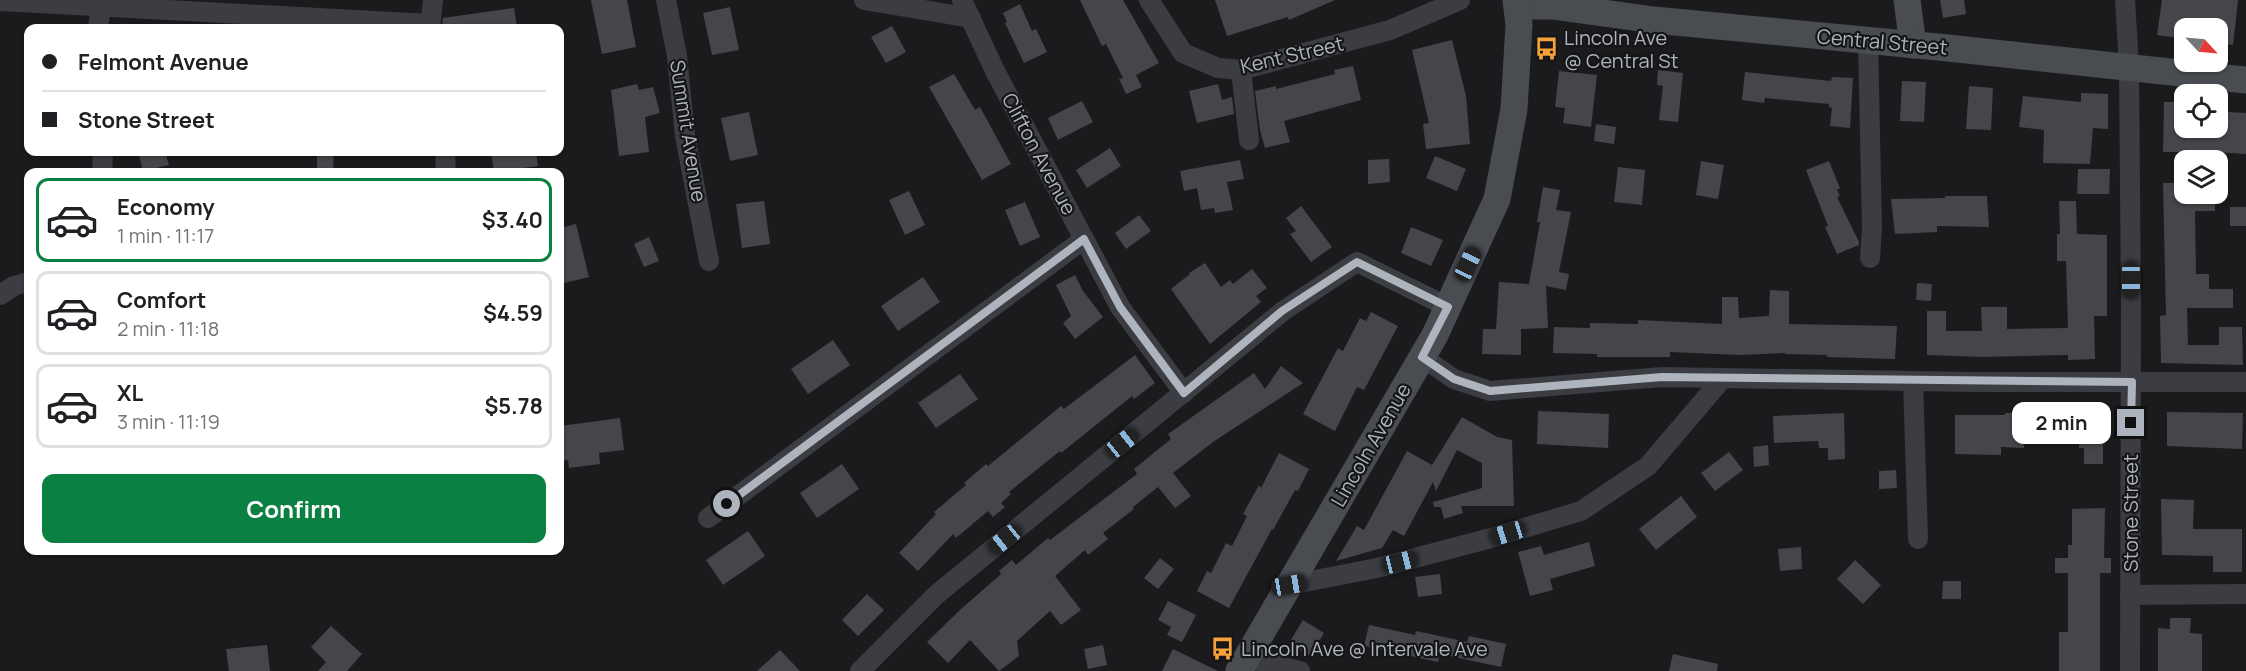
<!DOCTYPE html>
<meta charset="utf-8">
<style>
body{margin:0;font-family:Manrope,sans-serif;background:#f2f2f2;color:#202124;height:100vh;display:flex;flex-direction:column;font-size:22px;white-space:nowrap}
*{box-sizing:border-box;margin:0}
p{font-size:20px;color:#757577}
.icon{flex:none;width:33px;height:33px;fill:none;stroke:currentColor;stroke-width:2;stroke-linecap:round;stroke-linejoin:round}
.map{position:relative;flex:1;overflow:hidden}
.panel{position:absolute;left:24px;top:168px;width:540px;height:387px;display:flex;flex-direction:column;background:#fff;border-radius:12px;box-shadow:0 2px 4px #0004}
.panel>*{flex:none}
.top-card{position:absolute;left:24px;top:24px;width:540px;height:132px;border-radius:12px;box-shadow:0 2px 4px #0004;display:grid;align-content:center;height:132px;padding:0 18px;background:#fff}
.needle{width:39px;rotate:116deg}
.buttons{position:absolute;left:2174px;top:18px;display:grid;gap:12px}
.buttons a{display:grid;place-items:center;width:54px;height:54px;border-radius:12px;background:#fff;box-shadow:0 2px 4px #0004;font-size:30px}
.end{position:absolute;width:27px;height:27px;margin:-14px;border:8px solid #adb4bd;background:#111;box-shadow:0 0 0 3px #111}
.from{border-radius:50%}
.bubble{position:absolute;height:42px;border-radius:12px;background:#fff;box-shadow:0 2px 4px #0004;font-size:20px;font-weight:700;line-height:42px;text-align:center}
.car{position:absolute;width:18px;height:36px;margin:-18px -9px;border-radius:8px;box-shadow:0 0 4px 2px #0007;background:linear-gradient(#222 24%,#8ab4d8 0 40%,#222 0 76%,#8ab4d8 0 86%,#222 0)}
.top-card b{display:flex;align-items:center;gap:21px;height:57px;font-size:22px}
.top-card b+b{border-top:2px solid #e0e0e0}
.top-card i{width:15px;height:15px;background:#202124}
ul{padding:10px 0 0;list-style:none}
li{display:flex;align-items:center;gap:18px;height:84px;margin:0 12px 9px;padding:0 6px;border:3px solid #e0e0e0;border-radius:12px}
li div{flex:1}
li b{display:block;font-size:22px}
li em{font-style:normal;font-weight:700}
li.current{border-color:#0b8043}
li>.icon{width:54px;height:54px;stroke-width:1.5}
.button{display:flex;gap:12px;margin-top:auto;padding:12px 18px}
.button a{flex:1;height:69px;border-radius:12px;background:#0b8043;color:#fff;font-size:24px;font-weight:700;line-height:69px;text-align:center}
.map>svg:first-child{display:block}
.building{fill:#45464a}
.lines{fill:none;stroke-linecap:round;stroke-linejoin:round}
.street{stroke:#3b3d42;stroke-width:20}
.secondary{stroke:#494d52;stroke-width:27}
.route{stroke:#adb4bd;stroke-width:8}
.labels{text-anchor:middle;stroke-width:4.5;stroke-linejoin:round;paint-order:stroke}
.poi-label{font-size:20px;fill:#adb4bd;stroke:#161618;text-anchor:start}
.street-label{font-size:20px;fill:#adb4bd;stroke:#161618}
</style>
<div class="map">
<svg width="2246" height="671" viewBox="0 0 2246 671">
<rect width="100%" height="100%" fill="#1b1b1d"/>
<!-- building -->
<g class="building">
<polygon points="591,0 627,0 636,47 602,54"/>
<polygon points="1080,0 1123,0 1159,63 1136,75 1142,87 1126,94 1119,79 1123,78 1106,44 1102,46"/>
<polygon points="1215,0 1335,0 1289,20 1288,17 1227,36"/>
<polygon points="1940,0 1964,0 1966,14 1943,18"/>
<polygon points="2162,0 2238,0 2233,45 2217,43 2217,28 2180,28 2178,38 2157,35"/>
<polygon points="1020,4 1032,31 1036,29 1047,52 1024,63 1005,23 1007,22 1003,13"/>
<polygon points="730,7 739,50 712,55 703,13"/>
<polygon points="514,8 517,28 442,28 443,18"/>
<polygon points="892,26 906,52 886,63 871,37"/>
<polygon points="1452,40 1466,96 1470,144 1426,149 1423,124 1429,123 1412,50"/>
<polygon points="1353,66 1361,100 1284,121 1290,142 1265,148 1260,130 1255,91 1276,86 1276,89 1335,74 1334,70"/>
<polygon points="1658,70 1683,73 1678,122 1659,120 1663,86 1657,85"/>
<polygon points="1559,71 1597,75 1591,127 1563,123 1565,108 1555,107"/>
<polygon points="1745,72 1831,81 1832,77 1853,78 1850,128 1830,126 1832,108 1829,107 1829,104 1765,98 1764,103 1742,100"/>
<polygon points="954,74 975,110 980,107 1011,164 982,180 929,87"/>
<polygon points="1902,81 1926,82 1924,122 1900,121"/>
<polygon points="637,84 639,90 653,87 660,113 645,117 649,152 619,156 611,90"/>
<polygon points="1218,84 1222,100 1232,97 1234,114 1197,123 1189,91"/>
<polygon points="1969,86 1993,88 1991,130 1966,129"/>
<polygon points="2081,93 2108,94 2108,129 2093,128 2090,164 2043,163 2044,130 2019,127 2023,96 2081,102"/>
<polygon points="1082,101 1093,122 1058,140 1048,118"/>
<polygon points="2164,102 2184,102 2184,128 2227,128 2228,112 2246,113 2246,154 2198,151 2198,152 2163,152"/>
<polygon points="749,112 758,155 730,161 721,118"/>
<polygon points="1596,124 1616,127 1614,144 1594,141"/>
<polygon points="1110,148 1121,166 1087,188 1076,170"/>
<polygon points="138,152 165,152 169,165 143,171"/>
<polygon points="317,152 334,152 333,172 317,172"/>
<polygon points="491,152 536,152 538,166 494,172"/>
<polygon points="1435,156 1466,169 1457,191 1426,178"/>
<polygon points="1389,159 1390,182 1368,184 1368,160"/>
<polygon points="1240,160 1244,179 1227,182 1233,210 1215,213 1214,208 1201,210 1197,188 1184,191 1180,171"/>
<polygon points="1701,161 1724,165 1718,199 1696,195"/>
<polygon points="1829,161 1840,188 1837,190 1840,196 1837,197 1859,242 1859,245 1837,254 1825,227 1828,226 1806,170"/>
<polygon points="1618,167 1645,170 1642,205 1614,202"/>
<polygon points="2078,169 2110,169 2109,194 2077,194"/>
<polygon points="2163,183 2184,183 2184,194 2215,194 2215,211 2195,211 2196,274 2209,274 2209,289 2233,289 2233,308 2187,308 2188,345 2219,345 2219,327 2242,327 2243,365 2161,363 2160,316 2166,315"/>
<polygon points="1543,187 1560,190 1556,210 1571,212 1559,272 1569,274 1566,290 1546,286 1548,328 1521,329 1521,355 1482,354 1483,329 1496,329 1499,282 1529,284 1540,222 1537,222"/>
<polygon points="909,191 925,225 905,235 889,200"/>
<polygon points="1945,196 1987,196 1989,227 1937,226 1937,232 1895,234 1891,199 1945,198"/>
<polygon points="764,201 770,244 742,248 736,204"/>
<polygon points="2059,201 2076,201 2077,234 2107,235 2107,316 2094,316 2095,359 2068,360 2068,355 1982,357 1927,355 1927,311 1946,311 1946,331 1982,331 1981,307 2007,307 2007,329 2068,328 2066,261 2057,261 2057,234 2060,234"/>
<polygon points="1025,202 1040,237 1020,246 1005,210"/>
<polygon points="1301,206 1332,247 1311,262 1290,234 1296,231 1286,218"/>
<rect x="2230" y="207" width="16" height="19"/>
<polygon points="1139,215 1151,231 1126,249 1115,233"/>
<polygon points="576,224 589,277 560,284 560,243 562,242 560,228"/>
<polygon points="1411,227 1443,240 1431,266 1401,253"/>
<polygon points="649,237 659,261 644,267 634,244"/>
<polygon points="1205,263 1221,287 1230,280 1233,284 1252,269 1267,288 1256,296 1261,302 1210,344 1171,289 1190,274 1189,273"/>
<polygon points="1075,275 1083,291 1103,317 1075,339 1063,323 1071,316 1056,285"/>
<polygon points="923,277 940,302 898,331 881,306"/>
<polygon points="1917,283 1932,284 1931,301 1916,300"/>
<polygon points="1770,290 1789,291 1789,324 1897,326 1895,359 1827,357 1827,355 1785,354 1785,353 1740,355 1670,352 1670,357 1597,357 1597,354 1553,353 1554,327 1590,328 1590,323 1638,324 1638,320 1722,324 1722,297 1738,297 1739,318 1769,316"/>
<polygon points="1371,312 1398,326 1364,390 1357,387 1335,431 1303,414 1338,348 1343,351 1360,318 1366,321"/>
<polygon points="833,340 850,365 808,394 791,369"/>
<polygon points="1135,355 1155,383 1134,399 1132,396 1061,453 1060,451 1009,492 1011,494 1001,503 1005,507 993,517 988,511 956,538 953,534 918,571 899,553 936,514 934,512 966,485 964,483 986,464 988,466 1061,406 1064,409"/>
<polygon points="1281,366 1303,383 1213,442 1173,473 1191,496 1175,508 1158,487 1133,507 1134,509 1103,533 1108,539 1088,555 1085,550 1055,576 1081,610 1061,625 1050,611 1017,641 1019,656 999,671 970,640 948,663 927,642 961,609 1001,574 999,571 1012,560 1016,565 1048,538 1050,540 1137,474 1134,469 1171,439 1168,434 1254,373 1265,389"/>
<polygon points="960,374 978,399 936,428 918,403"/>
<polygon points="1538,411 1609,414 1608,448 1537,444"/>
<polygon points="2167,412 2243,413 2242,449 2167,446"/>
<polygon points="1844,413 1845,459 1828,460 1828,448 1819,448 1818,441 1774,443 1773,416"/>
<polygon points="2005,413 2103,413 2103,464 2084,464 2084,448 2079,448 2079,443 2024,443 2024,448 2001,447 2001,455 1955,454 1955,415 2005,415"/>
<polygon points="1462,417 1497,437 1512,440 1514,506 1461,506 1463,513 1444,519 1441,507 1434,507 1433,502 1482,488 1482,463 1457,450 1436,491 1433,482 1404,536 1393,530 1382,548 1336,561 1357,526 1364,530 1407,451 1432,465"/>
<polygon points="620,418 624,450 599,453 600,464 569,468 568,460 560,461 560,426"/>
<polygon points="1768,445 1769,465 1754,467 1753,447"/>
<polygon points="1729,452 1743,470 1715,491 1701,473"/>
<polygon points="1279,453 1309,469 1298,491 1295,490 1273,530 1272,529 1229,608 1197,591 1207,571 1211,573 1226,543 1232,546 1247,516 1243,514 1259,485 1261,488"/>
<polygon points="842,464 859,489 817,518 800,493"/>
<polygon points="1896,470 1897,488 1879,489 1879,471"/>
<polygon points="1681,496 1697,517 1656,550 1639,529"/>
<polygon points="2161,499 2194,500 2193,529 2242,529 2242,572 2213,572 2213,556 2162,555"/>
<polygon points="2105,508 2104,558 2111,558 2111,573 2100,573 2100,671 2059,671 2059,632 2068,632 2068,573 2055,573 2055,558 2068,558 2068,545 2072,545 2072,509"/>
<polygon points="748,531 765,556 723,585 706,560"/>
<polygon points="1589,542 1595,566 1550,579 1553,590 1530,596 1518,552 1541,546 1544,555"/>
<polygon points="1801,547 1802,569 1780,571 1778,549"/>
<polygon points="1160,558 1174,569 1158,589 1144,578"/>
<polygon points="1855,560 1881,585 1863,604 1837,579"/>
<polygon points="1440,574 1442,594 1418,597 1415,577"/>
<polygon points="1943,581 1961,581 1961,599 1942,599"/>
<polygon points="867,594 884,610 858,636 842,620"/>
<polygon points="1168,601 1196,615 1182,642 1167,635 1171,627 1158,620"/>
<polygon points="2170,618 2191,618 2190,633 2202,634 2202,671 2158,671 2158,628 2170,629"/>
<polygon points="1303,620 1324,633 1310,656 1289,643"/>
<polygon points="1369,625 1415,635 1416,631 1467,642 1469,636 1506,644 1501,667 1440,654 1438,662 1364,646"/>
<polygon points="331,626 362,654 347,671 318,671 326,662 311,647"/>
<polygon points="267,645 270,671 229,671 226,649"/>
<polygon points="1103,645 1107,665 1088,669 1084,649"/>
<polygon points="1173,649 1218,671 1162,671"/>
<polygon points="780,650 800,671 757,671"/>
<polygon points="1673,654 1718,664 1717,671 1669,671"/>
</g>
<g class="lines">
<!-- street -->
<g class="street">
<polyline points="666,0 677,56 685,136 709,261"/>
<polyline points="864,0 971,18"/>
<polyline points="962,0 995,71 1120,307 1184,393"/>
<polyline points="1149,0 1183,53 1218,68 1241,70 1390,30 1460,0"/>
<polyline points="2125,0 2129,67 2131,303 2130,671"/>
<polyline points="0,1 430,24"/>
<polyline points="98,28 102,0"/>
<polyline points="430,28 433,0"/>
<polyline points="1868,40 1872,229 1870,258"/>
<polyline points="1241,70 1249,140"/>
<polyline points="445,152 446,172"/>
<polyline points="102,172 103,152"/>
<polyline points="0,295 14,286 28,282"/>
<polyline points="1422,357 1454,379 1490,391 1662,377 1972,382 2246,382"/>
<polyline points="1913,381 1918,539"/>
<polyline points="708,518 1084,239"/>
<polyline points="1289,585 1377,568 1491,538 1581,511 1648,466 1723,378"/>
<polyline points="2130,595 2246,594"/>
<polyline points="1246,658 1300,671"/>
<polyline points="860,671 936,595 1283,311 1357,262 1448,307"/>
</g>
<!-- secondary -->
<g class="secondary">
<polyline points="1907,0 1913,45"/>
<polyline points="1518,6 1552,6 1654,20 1948,48 2246,80"/>
<polyline points="1239,671 1435,335 1497,199 1514,109 1519,25 1516,0"/>
</g>
</g>
<g class="lines">
<!-- route -->
<polyline class="route" points="727,504 1084,239 1120,307 1184,393 1282,311 1357,262 1448,307 1422,357 1454,379 1490,391 1662,377 2132,382 2131,423"/>
</g>
<!-- icons -->
<defs>
<symbol id="bus-bare" viewBox="-9 -9 18 18"><path d="M-5-6H5V4H4V6H2V4H-2V6H-4V4H-5ZM-3.5-4V0h7V-4ZM-3.5 1.2v1.5H-2V1.2ZM2 1.2v1.5H3.5V1.2Z" fill="#f6a13a" stroke="#161618" stroke-width="2.5" paint-order="stroke"/></symbol>
</defs>
<g fill-rule="evenodd">
<use href="#bus-bare" x="1530" y="32" width="33" height="33"/>
<use href="#bus-bare" x="1206" y="632" width="33" height="33"/>
</g>
<g class="labels">
<!-- poi labels -->
<g class="poi-label">
<text x="1564" y="45">Lincoln Ave<tspan x="1564" dy="23">@ Central St</tspan></text>
<text x="1241" y="656">Lincoln Ave @ Intervale Ave</text>
</g>
<!-- street labels -->
<g class="street-label">
<text transform="translate(1882 42) rotate(5)" y="7">Central Street</text>
<text transform="translate(1292 55) rotate(-13)" y="7">Kent Street</text>
<text transform="translate(688 131) rotate(81)" y="7">Summit Avenue</text>
<text transform="translate(1039 154) rotate(62)" y="7">Clifton Avenue</text>
<text transform="translate(1371 445) rotate(-60)" y="7">Lincoln Avenue</text>
<text transform="translate(2131 513) rotate(-90)" y="7">Stone Street</text>
</g>
</g>
</svg>
<div class="buttons">
<a><svg class="needle" viewBox="-14 -14 28 28"><path d="M0-13l5 13h-10z" fill="#e53935"/><path d="M0 13l5-13h-10z" fill="#757577"/></svg></a>
<a><svg class="icon" aria-label="locate" viewBox="0 0 24 24"><circle cx="12" cy="12" r="6"/><path d="M12 2v4M12 18v4M2 12h4M18 12h4"/></svg></a>
<a><svg class="icon" aria-label="layers" viewBox="0 0 24 24"><path d="M12 4l9 5-9 5-9-5zM3 14l9 5 9-5"/></svg></a>
</div>
<i class="end from" style="left:727px;top:504px"></i>
<i class="end" style="left:2131px;top:423px"></i>
<div class="bubble" style="left:2012px;top:402px;width:99px">2 min</div>
<i class="car" style="left:1468px;top:264px;rotate:25deg"></i>
<i class="car" style="left:2131px;top:280px;rotate:180deg"></i>
<i class="car" style="left:1122px;top:443px;rotate:51deg"></i>
<i class="car" style="left:1508px;top:533px;rotate:253deg"></i>
<i class="car" style="left:1005px;top:539px;rotate:231deg"></i>
<i class="car" style="left:1400px;top:562px;rotate:76deg"></i>
<i class="car" style="left:1289px;top:585px;rotate:80deg"></i>
<div class="top-card">
<b><i class="from"></i>Felmont Avenue</b>
<b><i></i>Stone Street</b>
</div>
<section class="panel">
<ul>
<li class="current"><svg class="icon" aria-label="car" viewBox="0 0 24 24"><path d="M5 17H2v-5l4-1 3-4h7l3 4 3 1v5h-3M9 17h6M6 11h13"/><circle cx="7" cy="17" r="2"/><circle cx="17" cy="17" r="2"/></svg><div><b>Economy</b><p>1 min · 11:17</p></div><em>$3.40</em></li>
<li><svg class="icon" aria-label="car" viewBox="0 0 24 24"><path d="M5 17H2v-5l4-1 3-4h7l3 4 3 1v5h-3M9 17h6M6 11h13"/><circle cx="7" cy="17" r="2"/><circle cx="17" cy="17" r="2"/></svg><div><b>Comfort</b><p>2 min · 11:18</p></div><em>$4.59</em></li>
<li><svg class="icon" aria-label="car" viewBox="0 0 24 24"><path d="M5 17H2v-5l4-1 3-4h7l3 4 3 1v5h-3M9 17h6M6 11h13"/><circle cx="7" cy="17" r="2"/><circle cx="17" cy="17" r="2"/></svg><div><b>XL</b><p>3 min · 11:19</p></div><em>$5.78</em></li>
</ul>
<div class="button"><a>Confirm</a></div>
</section>
</div>
